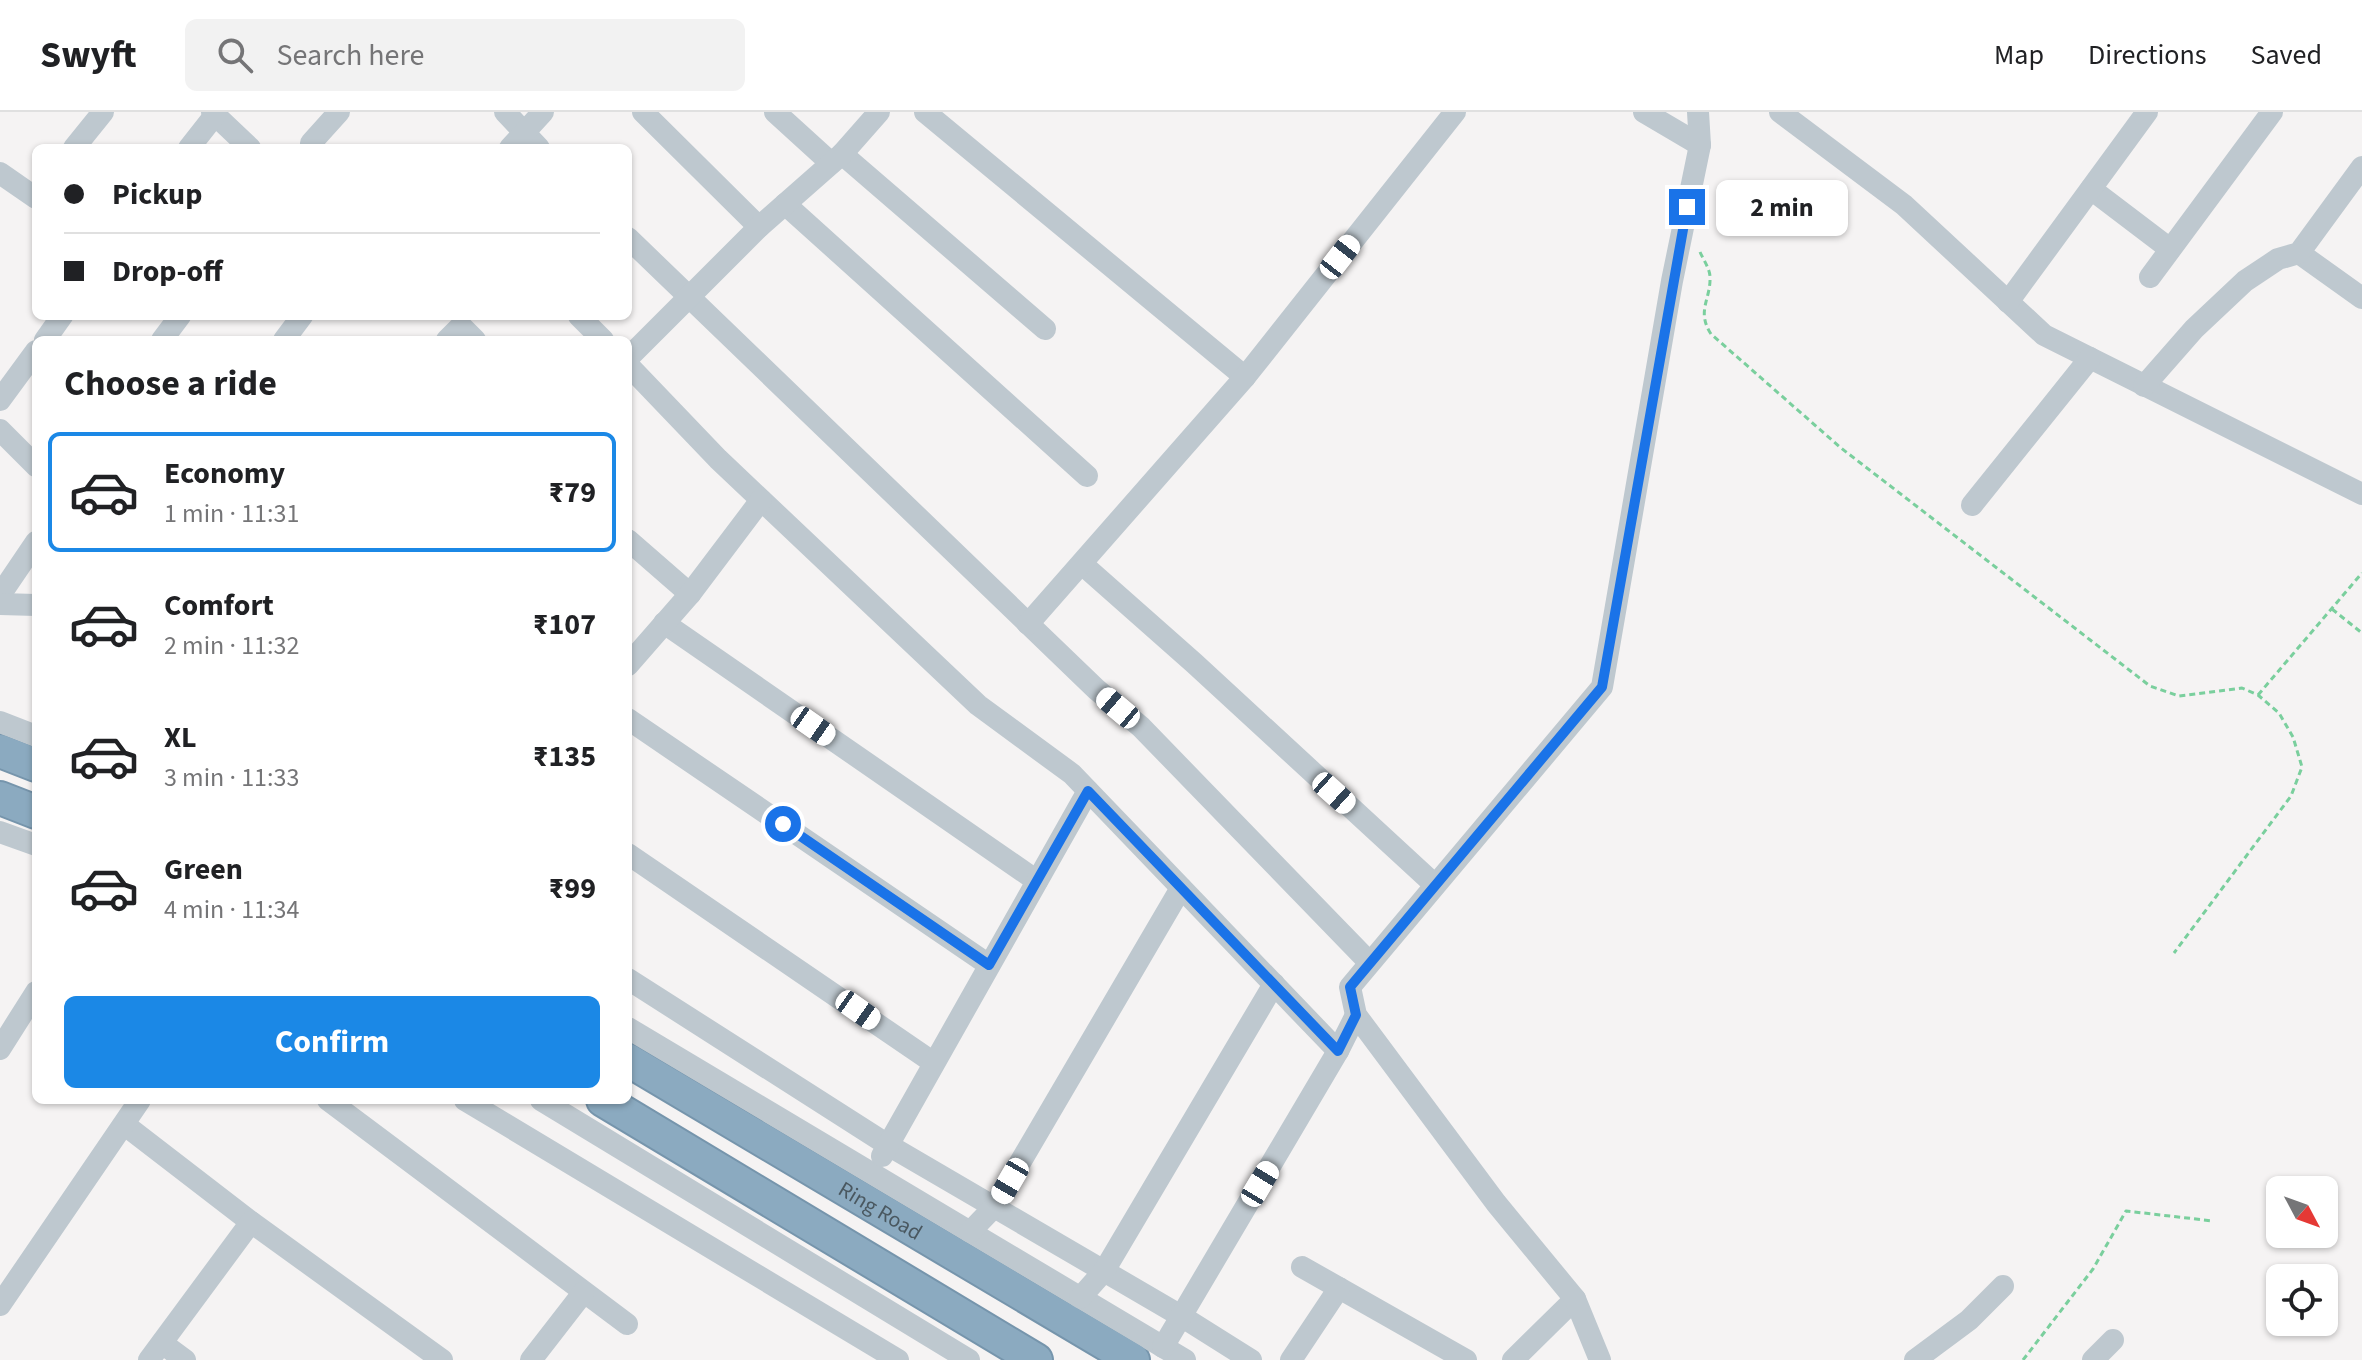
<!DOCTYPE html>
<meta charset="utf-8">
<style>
body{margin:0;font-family:"Source Sans 3",sans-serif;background:#f2f2f2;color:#202124;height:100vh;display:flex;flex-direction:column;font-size:30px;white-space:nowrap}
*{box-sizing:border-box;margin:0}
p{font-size:26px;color:#757577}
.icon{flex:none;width:44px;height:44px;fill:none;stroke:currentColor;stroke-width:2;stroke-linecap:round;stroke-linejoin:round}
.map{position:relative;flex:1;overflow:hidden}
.panel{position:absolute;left:32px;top:224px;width:600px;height:768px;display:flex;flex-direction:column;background:#fff;border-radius:12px;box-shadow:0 2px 6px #0004}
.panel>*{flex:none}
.hud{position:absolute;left:32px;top:32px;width:600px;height:176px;border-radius:12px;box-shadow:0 2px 6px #0004;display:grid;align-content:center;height:176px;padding:0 32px;background:#fff}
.needle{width:52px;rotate:131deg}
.buttons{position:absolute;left:2266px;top:1064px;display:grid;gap:16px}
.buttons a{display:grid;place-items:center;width:72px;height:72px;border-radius:12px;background:#fff;box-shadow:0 2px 6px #0004;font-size:40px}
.end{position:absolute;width:36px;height:36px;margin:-18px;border:10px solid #1a73e8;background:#fff;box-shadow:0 0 0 4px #fff}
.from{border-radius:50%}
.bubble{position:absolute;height:56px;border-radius:12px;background:#fff;box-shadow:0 2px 6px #0004;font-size:26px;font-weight:700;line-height:56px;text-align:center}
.car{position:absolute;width:24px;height:48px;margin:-24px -12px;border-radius:10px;box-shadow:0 0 6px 2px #0007;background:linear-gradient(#fff 24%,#345 0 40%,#fff 0 76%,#345 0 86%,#fff 0)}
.hud b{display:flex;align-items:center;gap:28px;height:76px;font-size:30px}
.hud b+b{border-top:2px solid #e0e0e0}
.hud i{width:20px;height:20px;background:#202124}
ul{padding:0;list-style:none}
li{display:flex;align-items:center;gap:24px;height:120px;margin:0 16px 12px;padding:0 16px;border:4px solid transparent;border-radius:12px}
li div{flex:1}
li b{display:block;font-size:30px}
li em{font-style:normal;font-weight:700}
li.selected{border-color:#1b88e6}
li>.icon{width:72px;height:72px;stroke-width:1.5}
h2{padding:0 32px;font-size:36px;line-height:96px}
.cta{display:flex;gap:16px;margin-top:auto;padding:16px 32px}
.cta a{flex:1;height:92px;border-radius:12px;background:#1b88e6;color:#fff;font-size:32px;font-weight:700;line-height:92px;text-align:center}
header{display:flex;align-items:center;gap:48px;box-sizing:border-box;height:112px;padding:0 40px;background:#fff;border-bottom:2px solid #e0e0e0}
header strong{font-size:38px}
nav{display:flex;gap:44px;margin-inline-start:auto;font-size:28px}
.search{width:560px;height:72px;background:#f2f2f2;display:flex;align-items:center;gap:20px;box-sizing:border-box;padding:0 28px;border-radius:12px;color:#757577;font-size:30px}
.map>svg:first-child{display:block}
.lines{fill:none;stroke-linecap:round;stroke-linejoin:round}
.highway-casing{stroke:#7695ac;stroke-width:36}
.path{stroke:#7acf9d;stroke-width:3;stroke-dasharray:6 4;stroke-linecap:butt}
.minor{stroke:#bec8cf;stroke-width:22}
.highway{stroke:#8baac0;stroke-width:32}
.route{stroke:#1a73e8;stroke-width:10}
.labels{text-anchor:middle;stroke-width:8;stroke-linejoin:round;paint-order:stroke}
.street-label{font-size:22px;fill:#4a5860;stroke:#fff}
</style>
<header>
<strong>Swyft</strong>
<div class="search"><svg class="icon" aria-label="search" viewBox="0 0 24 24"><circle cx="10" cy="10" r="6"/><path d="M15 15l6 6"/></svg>Search here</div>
<nav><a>Map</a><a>Directions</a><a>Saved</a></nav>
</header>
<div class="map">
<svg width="2362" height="1248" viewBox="0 0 2362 1248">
<rect width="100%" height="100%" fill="#f5f3f3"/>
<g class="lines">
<defs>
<g id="highway">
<polyline points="0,639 36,653"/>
<polyline points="0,686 36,700"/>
<path id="s1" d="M628,948L1133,1248"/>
<polyline points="603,988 1036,1248"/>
</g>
</defs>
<!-- highway casing -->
<use href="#highway" class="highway-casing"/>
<!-- path -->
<g class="path">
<path d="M1700,140C1703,147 1710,157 1710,165C1711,187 1696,199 1711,222L1841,336L2150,574L2179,584L2242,576L2258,583L2279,601L2293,625L2302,655L2291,684L2174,841"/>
<polyline points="2332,497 2362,521"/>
<polyline points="2258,583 2362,461"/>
<polyline points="2023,1248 2093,1157 2126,1099 2213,1109"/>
</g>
<!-- minor -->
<g class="minor">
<polyline points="212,0 250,36"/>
<polyline points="505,0 539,36"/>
<polyline points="643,0 759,115"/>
<polyline points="775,0 831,51"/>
<polyline points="925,0 1245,265"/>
<polyline points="1644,0 1700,33"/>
<polyline points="1780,0 1904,93 2044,223 2362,382"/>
<polyline points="311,31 339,0"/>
<polyline points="74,36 103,0"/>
<polyline points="189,36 215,3"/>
<polyline points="510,36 543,0"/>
<polyline points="842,42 1045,217"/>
<polyline points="0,61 36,86"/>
<polyline points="2091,77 2170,137"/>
<polyline points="785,92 1087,364"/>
<polyline points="628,126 1096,577 1141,615 1369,850"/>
<polyline points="2299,141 2362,186"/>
<polyline points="2150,165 2272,0"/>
<polyline points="2008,190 2147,0"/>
<polyline points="579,204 603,228"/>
<polyline points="45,228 62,204"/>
<polyline points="162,228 180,204"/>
<polyline points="284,228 302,204"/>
<polyline points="447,228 461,214 475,228"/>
<polyline points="628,246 759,115 842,42 879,0"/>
<polyline points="628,253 718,347 978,593 1072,662 1338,939"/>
<polyline points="2144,274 2194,217 2245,169 2278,147 2299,141 2362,55"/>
<polyline points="0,288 36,239"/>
<polyline points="0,318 36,354"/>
<polyline points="1972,393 2090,246"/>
<polyline points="628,428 690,482"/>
<polyline points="1082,452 1194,551 1435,773"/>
<polyline points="0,483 36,430"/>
<polyline points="0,492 36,493"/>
<polyline points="664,511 1037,769"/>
<polyline points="1028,512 1245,265 1455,0"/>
<polyline points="628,553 690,482 761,388"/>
<polyline points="628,607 989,853"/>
<polyline points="0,610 36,624"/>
<polyline points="0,720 36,733"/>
<polyline points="628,742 934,951"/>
<polyline points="628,867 888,1033 1181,1204 1251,1248"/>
<polyline points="628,916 1185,1248"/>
<polyline points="0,937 36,880"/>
<polyline points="328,988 627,1212"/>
<polyline points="465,988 898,1248"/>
<polyline points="541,988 969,1248"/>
<polyline points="125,1013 251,1110 442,1248"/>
<polyline points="882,1044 1088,679"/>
<polyline points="970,1120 994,1095 1181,776"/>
<polyline points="1302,1155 1466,1248"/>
<polyline points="1080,1186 1104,1159 1274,872"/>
<polyline points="0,1193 140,988"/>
<polyline points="162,1231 185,1248"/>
<polyline points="1163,1235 1338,939 1356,903"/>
<polyline points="149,1248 251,1110"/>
<polyline points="531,1248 583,1181"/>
<polyline points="1291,1248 1339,1176"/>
<polyline points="1513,1248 1575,1187"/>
<polyline points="1600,1248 1575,1187 1496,1091 1356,903 1350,875 1602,575 1672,169 1700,33 1698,0"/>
<polyline points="1915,1248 1969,1208 2003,1174"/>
<polyline points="2093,1248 2113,1228"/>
</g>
<!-- highway -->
<use href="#highway" class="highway"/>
</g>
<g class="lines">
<!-- route -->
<polyline class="route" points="783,712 989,853 1088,679 1338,939 1356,903 1350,875 1602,575 1687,95"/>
</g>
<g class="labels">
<!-- street labels -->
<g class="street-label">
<text dy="8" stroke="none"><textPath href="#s1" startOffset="294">Ring Road</textPath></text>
</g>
</g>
</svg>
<div class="buttons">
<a><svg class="needle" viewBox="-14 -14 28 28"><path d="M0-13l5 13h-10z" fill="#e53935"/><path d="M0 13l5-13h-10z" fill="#757577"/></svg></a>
<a><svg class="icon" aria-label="locate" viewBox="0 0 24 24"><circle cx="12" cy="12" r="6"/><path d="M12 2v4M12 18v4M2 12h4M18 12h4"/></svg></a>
</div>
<i class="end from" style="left:783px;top:712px"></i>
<i class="end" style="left:1687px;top:95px"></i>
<div class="bubble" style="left:1716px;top:68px;width:132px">2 min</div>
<i class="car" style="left:1340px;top:145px;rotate:38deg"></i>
<i class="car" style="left:1118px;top:596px;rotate:310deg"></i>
<i class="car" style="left:813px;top:614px;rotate:125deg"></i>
<i class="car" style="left:1334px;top:681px;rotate:132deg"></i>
<i class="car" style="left:858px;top:898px;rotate:125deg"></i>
<i class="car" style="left:1010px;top:1069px;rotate:210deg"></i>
<i class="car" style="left:1260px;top:1072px;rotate:31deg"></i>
<div class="hud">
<b><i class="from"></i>Pickup</b>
<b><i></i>Drop-off</b>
</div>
<section class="panel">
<h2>Choose a ride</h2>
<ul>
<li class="selected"><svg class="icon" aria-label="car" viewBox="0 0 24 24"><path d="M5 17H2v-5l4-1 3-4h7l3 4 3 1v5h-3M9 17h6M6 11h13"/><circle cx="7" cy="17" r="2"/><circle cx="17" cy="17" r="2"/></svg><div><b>Economy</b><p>1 min · 11:31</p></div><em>₹79</em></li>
<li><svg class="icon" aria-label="car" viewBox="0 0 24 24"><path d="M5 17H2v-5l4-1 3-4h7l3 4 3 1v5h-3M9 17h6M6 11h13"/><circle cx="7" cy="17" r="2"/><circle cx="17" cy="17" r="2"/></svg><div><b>Comfort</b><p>2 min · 11:32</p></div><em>₹107</em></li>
<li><svg class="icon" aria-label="car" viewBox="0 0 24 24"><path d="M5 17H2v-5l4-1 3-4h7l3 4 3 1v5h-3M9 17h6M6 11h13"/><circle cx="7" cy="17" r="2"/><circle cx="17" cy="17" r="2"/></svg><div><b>XL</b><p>3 min · 11:33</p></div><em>₹135</em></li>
<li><svg class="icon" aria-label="car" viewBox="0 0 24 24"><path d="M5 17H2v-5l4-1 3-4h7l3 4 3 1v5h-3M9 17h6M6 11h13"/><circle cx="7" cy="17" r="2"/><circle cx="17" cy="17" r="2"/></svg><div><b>Green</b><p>4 min · 11:34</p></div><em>₹99</em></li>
</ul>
<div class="cta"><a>Confirm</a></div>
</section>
</div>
